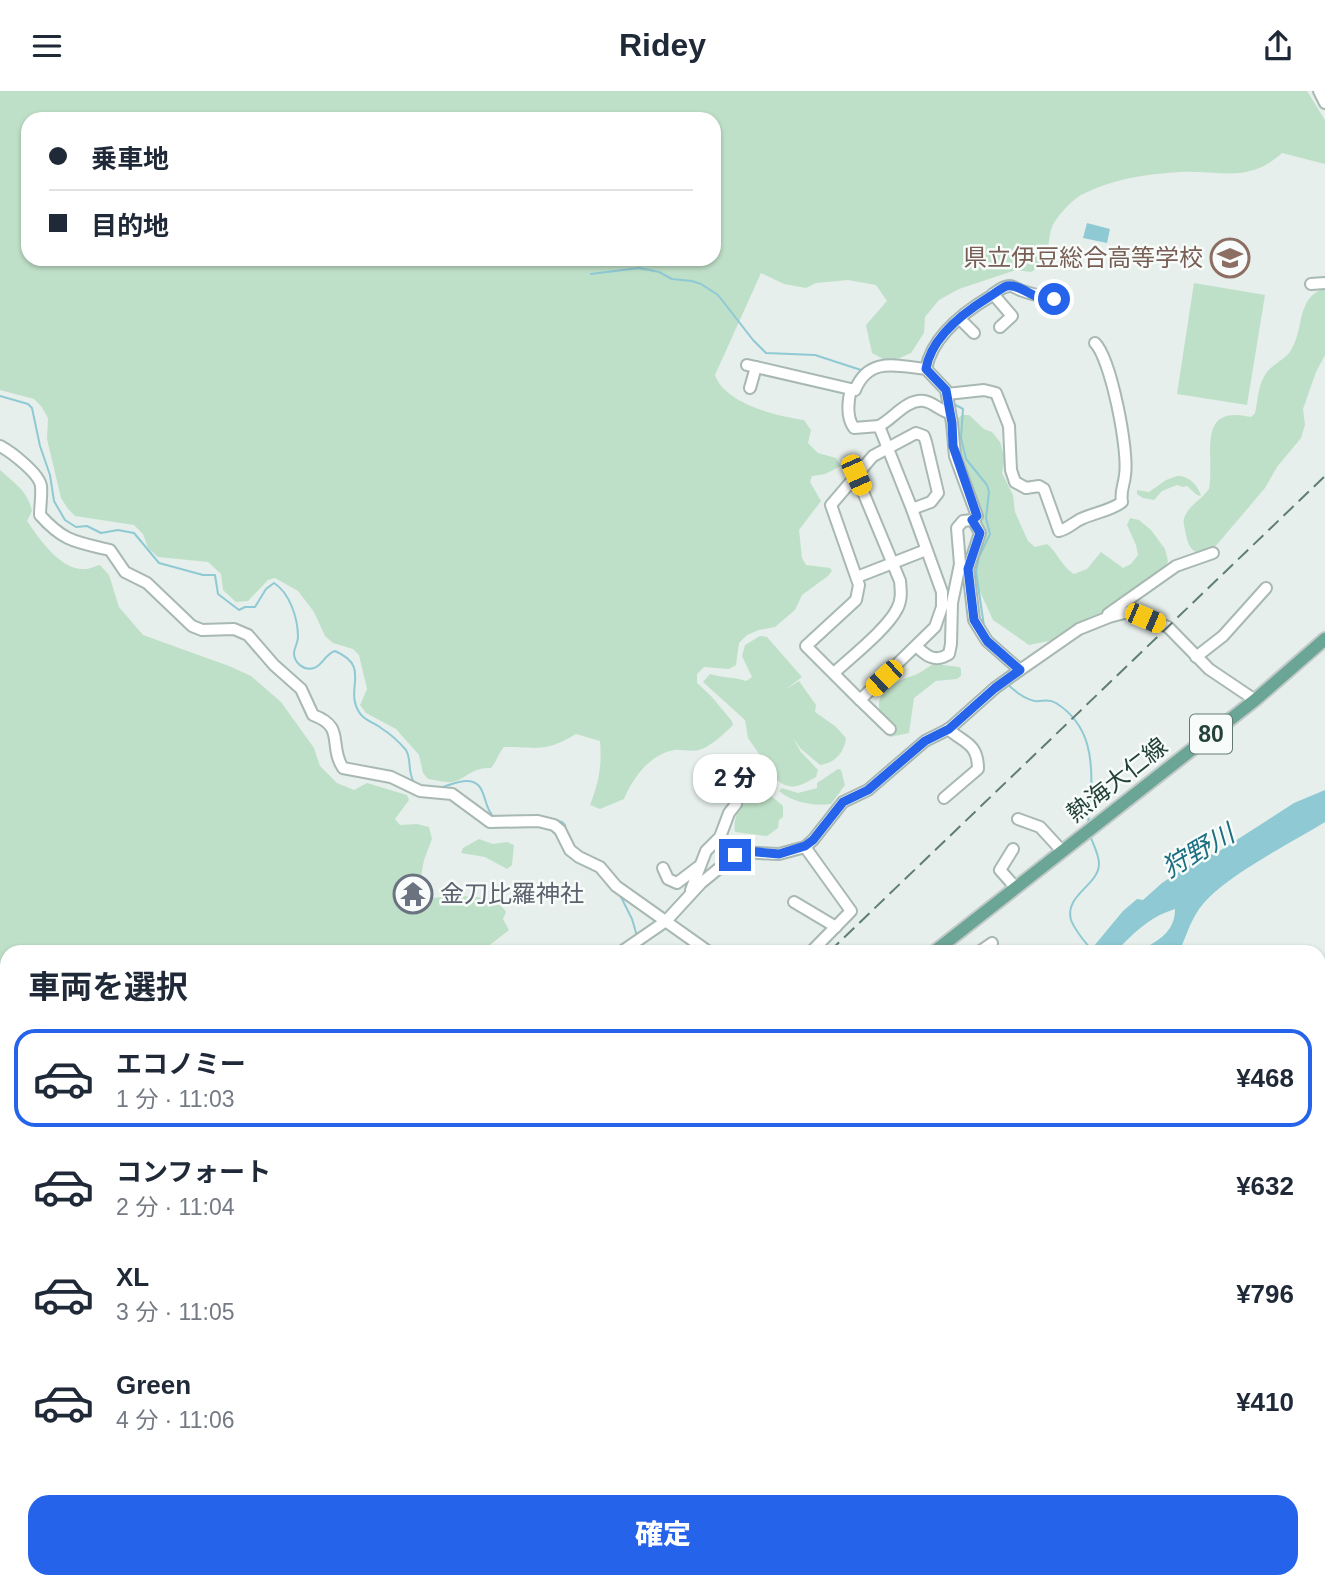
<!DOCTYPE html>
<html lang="ja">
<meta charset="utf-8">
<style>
body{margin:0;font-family:Arial,"Noto Sans JP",sans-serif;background:#f2f2f3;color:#1f2937;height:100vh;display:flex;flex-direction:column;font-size:26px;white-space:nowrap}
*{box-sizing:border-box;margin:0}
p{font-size:23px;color:#747a83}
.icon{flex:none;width:38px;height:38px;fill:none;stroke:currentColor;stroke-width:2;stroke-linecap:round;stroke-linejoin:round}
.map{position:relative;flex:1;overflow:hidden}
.details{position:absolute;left:0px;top:854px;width:1326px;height:644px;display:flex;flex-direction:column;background:#fff;border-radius:21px 21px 0 0;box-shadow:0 2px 5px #0004}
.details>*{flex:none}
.top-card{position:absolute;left:21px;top:21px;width:700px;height:154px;border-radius:21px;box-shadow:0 2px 5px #0004;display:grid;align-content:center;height:154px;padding:0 28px;background:#fff}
.end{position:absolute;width:32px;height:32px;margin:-16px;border:9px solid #2563eb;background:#fff;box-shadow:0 0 0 4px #fff}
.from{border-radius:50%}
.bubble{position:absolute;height:49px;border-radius:21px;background:#fff;box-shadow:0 2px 5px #0004;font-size:23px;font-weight:800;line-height:49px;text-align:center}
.car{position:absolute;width:21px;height:42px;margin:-21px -10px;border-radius:9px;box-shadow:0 0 5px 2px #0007;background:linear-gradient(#f5c518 24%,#345 0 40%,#f5c518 0 76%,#345 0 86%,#f5c518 0)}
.top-card b{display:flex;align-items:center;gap:24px;height:66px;font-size:26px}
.top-card b+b{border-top:2px solid #e0e1e3}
.top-card i{width:18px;height:18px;background:#1f2937}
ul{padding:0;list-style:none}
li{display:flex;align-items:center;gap:21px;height:98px;margin:0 14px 10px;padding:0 14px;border:4px solid transparent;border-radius:21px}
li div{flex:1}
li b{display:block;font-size:26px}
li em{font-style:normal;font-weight:800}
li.selected{border-color:#2563eb}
li>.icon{width:63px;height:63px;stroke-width:1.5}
h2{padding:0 28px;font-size:32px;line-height:84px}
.cta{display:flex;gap:14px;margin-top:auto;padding:14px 28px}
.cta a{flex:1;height:80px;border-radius:21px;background:#2563eb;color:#fff;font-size:28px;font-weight:800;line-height:80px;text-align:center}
header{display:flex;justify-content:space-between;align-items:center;height:91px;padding:0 28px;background:#fff;font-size:32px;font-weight:800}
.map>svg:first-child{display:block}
.green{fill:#bfe0c8;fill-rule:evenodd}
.water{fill:#8ec9d4}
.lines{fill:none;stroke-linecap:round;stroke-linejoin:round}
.stream{stroke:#8ec9d4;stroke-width:2}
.river{stroke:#8ec9d4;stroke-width:12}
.minor-casing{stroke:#a8b8b2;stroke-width:14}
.major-casing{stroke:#c2cac8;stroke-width:16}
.highway-casing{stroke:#c2cac8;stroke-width:19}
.minor{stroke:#fff;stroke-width:10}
.major{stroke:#6aa596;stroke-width:12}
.highway{stroke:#2f6f62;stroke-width:16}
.rail{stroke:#5f7d75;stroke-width:2;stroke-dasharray:14 7;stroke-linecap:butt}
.route{stroke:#2563eb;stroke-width:9}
.labels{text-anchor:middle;stroke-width:5;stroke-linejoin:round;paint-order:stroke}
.shield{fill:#f7fbf9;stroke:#637a73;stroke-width:2}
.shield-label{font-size:23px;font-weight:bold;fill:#24423a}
.education-label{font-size:24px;fill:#785e54;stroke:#f7fbf9;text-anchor:end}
.street-label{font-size:24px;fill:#24423a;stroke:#f7fbf9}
.worship-label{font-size:24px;fill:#5b616d;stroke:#f7fbf9;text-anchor:start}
.water-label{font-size:26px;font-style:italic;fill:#1c6f80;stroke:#f7fbf9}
</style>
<header><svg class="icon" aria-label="menu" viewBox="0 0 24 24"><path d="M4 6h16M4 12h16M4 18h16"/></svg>Ridey<svg class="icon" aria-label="share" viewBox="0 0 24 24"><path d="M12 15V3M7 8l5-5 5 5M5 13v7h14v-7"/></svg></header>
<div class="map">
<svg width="1325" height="1498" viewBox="0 0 1325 1498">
<rect width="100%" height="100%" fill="#e6efeb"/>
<!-- green -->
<g class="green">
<path d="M0,0H1307L1325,29V73L1282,62C1248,93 1220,79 1180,81C1145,83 1112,88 1081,104C1072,109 1056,126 1052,136C1045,157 1054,167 1031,181L1016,179L959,198L939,209L925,226L924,242L911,262L900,267L887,270L872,262L866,234L887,210L876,194L848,189L816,192L806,197L784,193L761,182L715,284C725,313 777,325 804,329L811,339L808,352L818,362L836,367L841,375L825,383L812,385L810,391L821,410L799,439L802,467L806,474L830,477L832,480L828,485L802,504L795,519L775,536L759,539L747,544L739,552L736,574L729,578L704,576L697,583V592L711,605L732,630L733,634C724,643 712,654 702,658C692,662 683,658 674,659C649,664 633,687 624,708L600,718L590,714C599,691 602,675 600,650L576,643C544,662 538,656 504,656C498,663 497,670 491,677C471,676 465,689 452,691C445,692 436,689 428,688L423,682L419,664L396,638L366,622L360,614L367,598L359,564L353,558L333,552L325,545L314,521L298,500L275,487L268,489L248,510L236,511L223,499L221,483L208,471L158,466L148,457L143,443L134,434L75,425L68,418L61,407L47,348L48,327L41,315L34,308L0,299ZM28,28H714V168H28Z"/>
<polygon points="1194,192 1265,204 1247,314 1177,303"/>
<path d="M1325,197V264L1316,281L1303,318L1305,334L1301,347L1277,376L1265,397L1214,457C1195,469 1188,458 1185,439C1184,433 1182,429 1186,423C1191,413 1202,408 1209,398C1215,363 1195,313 1251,326L1255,322C1258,310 1258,294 1265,284C1270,275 1282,270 1289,262C1306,239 1294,208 1325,197Z"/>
<path d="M962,324H969L984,338L992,341L1000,351L1005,367L1002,382L1013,404L1015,421L1028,450L1035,456L1047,453C1058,462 1061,475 1074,483L1087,478L1101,461L1123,477L1131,473L1138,464L1136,454L1127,434L1130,427L1139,429L1151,439L1165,458L1168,470L1163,480L1114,516L1088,527L1053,549L1029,554L993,529L976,492L973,478L985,448L983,438L976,430L969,384L958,362L957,328Z"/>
<path d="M0,379C14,392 28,400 32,420L27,430C39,447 59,478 83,478C88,479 95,475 100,474L109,484L119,516L143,544L229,575L251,585L281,611L314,657L320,675L337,692L354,699L367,692L407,704L409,709L395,728L400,734L417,733L429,736L432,748L424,769L418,802L424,808C446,806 493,799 506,821L503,828L509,839L481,861H7V969L0,966Z"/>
<path d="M1177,385C1188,384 1199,395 1201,405L1197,404L1187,395L1183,396L1177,394L1162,400L1154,409L1143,407L1137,403V399L1149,401L1166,389Z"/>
<path d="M760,545L767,546L802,586L785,599L799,590L816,614L815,621L835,635L846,647C844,662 835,672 820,674L801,658L793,647L801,661L818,679L816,686C802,694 791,701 777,689L748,647L745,629L703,591L710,583C723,587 735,586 746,590L752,586L742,565L745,554Z"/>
<path d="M934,573L959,576L961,578V585L957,588L936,590L914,607L909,642L890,646L886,643C884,635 880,624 879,615C878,597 902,588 915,584C921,582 927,576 934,573Z"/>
<path d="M838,678L841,679L845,694L831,713C812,715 794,712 779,700L782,697L798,702L817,697V692Z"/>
<path d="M763,698L783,715V726L779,729L778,737L767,745L735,741C732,723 745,703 763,698Z"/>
<polygon points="479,748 493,753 507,751 514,754 512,774 507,778 485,766 461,762 463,757"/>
<polygon points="0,1158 7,1164 7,1491 617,1491 622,1498 0,1498"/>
</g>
<!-- water -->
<g class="water">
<polygon points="1087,132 1110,138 1107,152 1083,147"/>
<path d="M1325,699V731C1291,752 1227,784 1203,813C1192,826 1187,842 1181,857L1173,861H1138C1157,850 1175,842 1175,818C1152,825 1138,838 1122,854L1123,861H1089L1123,820L1137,808L1143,809L1162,792L1191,773L1221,759L1294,712Z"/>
<polygon points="1061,1491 1109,1491 1112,1498 1064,1498"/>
</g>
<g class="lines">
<!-- stream -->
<g class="stream">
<polyline points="591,183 639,177 659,181 672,188 692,190 701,193 718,204 753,249 766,262 815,264 864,280"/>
<path d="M0,305L28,313L32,317L40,355L50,384L54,410L65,429L76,436L87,435L101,442L118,439L134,442L159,472L203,484H215L218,503L239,519L245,516H255L266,498L274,492C290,502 298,528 298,546C298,552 294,557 294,562C294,572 304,580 314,577C322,575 325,563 335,560C372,576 344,597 359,621C364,630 374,631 381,637C389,642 400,652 406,659C412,669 407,681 414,691"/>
<polyline points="952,312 963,318 961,347 966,368 987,394 989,401 986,427 990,443 979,466 976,481 984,535"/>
<path d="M1007,593C1015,600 1024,608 1035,610C1042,611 1048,607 1056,612C1091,634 1093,670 1091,708C1091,717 1088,726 1088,735"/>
<path d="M439,697C448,695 459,689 468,690C488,691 482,717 494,726"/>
<polyline points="548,727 562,731 565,734 566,741"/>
<path d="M1091,747C1094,755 1099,764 1099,773C1099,794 1064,804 1071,829C1075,840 1086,852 1093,861"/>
<polyline points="619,802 632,828 637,845"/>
</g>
<!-- river -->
<polyline class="river" points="0,1101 7,1108"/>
<defs>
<g id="minor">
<polyline points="1319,0 1325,12"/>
<polyline points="1311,193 1325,192"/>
<polyline points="993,203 1012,225 1000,236"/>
<polyline points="960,228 974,242"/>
<path d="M747,274L855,299C869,265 897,275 926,278L946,299L952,332L955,365L977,425L973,429"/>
<path d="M926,278C932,245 964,221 991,205C996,201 1003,195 1010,195C1012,195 1018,198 1020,199C1033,204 1045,205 1057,210"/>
<polyline points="750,297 756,276"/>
<path d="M851,298C848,310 846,326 854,337L879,335L912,418"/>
<path d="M947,303L984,299L996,302L1009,335L1011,379L1015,391L1026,397L1039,395L1044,398L1059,440C1067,438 1072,433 1079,429C1092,422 1111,420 1122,411C1120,400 1124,395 1125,384C1129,360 1111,268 1095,252"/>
<path d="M879,335C893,328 906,308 924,310C933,311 940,320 950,322"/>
<polygon points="916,342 924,345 926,351 938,402 931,411 912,418 942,501 942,516 935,536 860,609 806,555 856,509 859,494 831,414 873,365"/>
<path d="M0,355C11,361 39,382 41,395C42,404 40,415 40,424C64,451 76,451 110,459L125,481L147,492L192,535L202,539L234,538L248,544L274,574L301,598L313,624C346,636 328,654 343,677L391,686L420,700L452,703L490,731L538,730L554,734L560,739L570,759L579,766L600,776L616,795L709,861"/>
<polyline points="973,429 980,442 968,478 974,529 987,550 1020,579"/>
<polyline points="857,486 926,459"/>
<polyline points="1108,523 1176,475 1213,462"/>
<path d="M917,556C925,563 932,570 943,566L949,563L951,553L952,512L960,473L957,437L963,430L973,429"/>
<polyline points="1196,566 1223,545 1266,497"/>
<path d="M834,582C851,566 887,538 897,518C902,509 901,500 900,490L856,384"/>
<polyline points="860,609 890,638"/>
<path d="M944,707L978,678C978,652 964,652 948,638"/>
<polyline points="1018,728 1040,736 1062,760"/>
<polyline points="805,756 851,820 811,861"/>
<polyline points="1013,758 1000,779 1015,796"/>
<polyline points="663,777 668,788 677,792 698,776"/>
<polyline points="691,799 706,760 720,746 729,722 736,713"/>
<polyline points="794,811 836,836"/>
<polyline points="621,861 666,830 701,792 739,761 779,763 805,756 813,749 843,711 868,699 925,650 949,638 995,597 1020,579 1079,538 1109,526 1128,521 1168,536 1209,578 1255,609"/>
<polyline points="979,861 992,852"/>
<polyline points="1320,1042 1325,1044"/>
<polyline points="0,1090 7,1097"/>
<polyline points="0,1118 7,1117"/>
<polyline points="1320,1199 1325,1203"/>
<polyline points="1320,1366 1325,1365"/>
<polyline points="1320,1441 1325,1444"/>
<polyline points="628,1491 633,1498"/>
<polyline points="862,1491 866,1498"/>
<polyline points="724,1498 733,1491"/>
<polyline points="926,1498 937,1491"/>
</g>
<g id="major">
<polyline points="934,861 1255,609 1325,548"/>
<polyline points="962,1491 967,1498"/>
</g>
<g id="highway">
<polyline points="1320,1108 1325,1101"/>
<polyline points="1214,1491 1216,1498"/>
</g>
</defs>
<!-- minor casing -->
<use href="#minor" class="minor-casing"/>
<!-- major casing -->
<use href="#major" class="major-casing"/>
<!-- highway casing -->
<use href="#highway" class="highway-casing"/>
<!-- minor -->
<use href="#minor" class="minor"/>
<!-- major -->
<use href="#major" class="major"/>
<!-- highway -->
<use href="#highway" class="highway"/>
<!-- rail -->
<g class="rail">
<polyline points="829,861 1325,385"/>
<polyline points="870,1491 874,1498"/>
</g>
</g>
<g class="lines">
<!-- route -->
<path class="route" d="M735,764L746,760L779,763L805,755L813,749L843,711L868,699L925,650L949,638L995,597L1020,579L987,550L974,529L968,478L980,442L972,429L977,425L953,355L952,332L946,299L926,278C931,246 963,222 989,206C994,203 1001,197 1007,195C1017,193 1029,203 1038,206C1043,207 1049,207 1054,208"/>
</g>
<!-- icons -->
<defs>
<symbol id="school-ring" viewBox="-11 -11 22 22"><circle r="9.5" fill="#f7fbf9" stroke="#8d6e63" stroke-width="1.5"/><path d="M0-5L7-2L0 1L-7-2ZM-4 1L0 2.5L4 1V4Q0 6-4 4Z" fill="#8d6e63"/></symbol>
<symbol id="temple-ring" viewBox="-11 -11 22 22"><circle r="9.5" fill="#f7fbf9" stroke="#6b7280" stroke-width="1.5"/><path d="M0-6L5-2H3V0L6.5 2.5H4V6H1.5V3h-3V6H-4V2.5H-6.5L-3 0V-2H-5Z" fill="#6b7280"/></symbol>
</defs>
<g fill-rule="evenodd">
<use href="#school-ring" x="1208" y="145" width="44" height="44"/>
<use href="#temple-ring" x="391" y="781" width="44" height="44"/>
</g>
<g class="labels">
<!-- shield labels -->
<rect class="shield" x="1190" y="623.5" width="42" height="39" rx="5"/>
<g class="shield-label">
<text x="1211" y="651">80</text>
</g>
<!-- education labels -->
<g class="education-label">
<text x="1203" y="175">県立伊豆総合高等学校</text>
</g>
<!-- street labels -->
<g class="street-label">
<text transform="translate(1117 689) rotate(-38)" y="8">熱海大仁線</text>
</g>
<!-- worship labels -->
<g class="worship-label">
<text x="440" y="811">金刀比羅神社</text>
</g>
<!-- water labels -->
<g class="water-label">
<text transform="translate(1198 760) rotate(-30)" y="9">狩野川</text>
</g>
</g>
</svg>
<i class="end from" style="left:1054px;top:208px"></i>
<i class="end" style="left:735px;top:764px"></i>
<div class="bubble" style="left:693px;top:663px;width:84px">2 分</div>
<i class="car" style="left:856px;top:384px;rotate:156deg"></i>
<i class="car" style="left:1145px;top:527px;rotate:113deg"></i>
<i class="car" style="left:884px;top:587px;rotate:227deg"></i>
<div class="top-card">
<b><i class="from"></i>乗車地</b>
<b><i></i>目的地</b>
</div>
<section class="details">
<h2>車両を選択</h2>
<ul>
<li class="selected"><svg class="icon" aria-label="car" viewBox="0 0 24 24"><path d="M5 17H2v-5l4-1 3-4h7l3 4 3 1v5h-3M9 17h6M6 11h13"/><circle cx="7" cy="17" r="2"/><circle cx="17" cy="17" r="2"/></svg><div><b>エコノミー</b><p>1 分 · 11:03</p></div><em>¥468</em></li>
<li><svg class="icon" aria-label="car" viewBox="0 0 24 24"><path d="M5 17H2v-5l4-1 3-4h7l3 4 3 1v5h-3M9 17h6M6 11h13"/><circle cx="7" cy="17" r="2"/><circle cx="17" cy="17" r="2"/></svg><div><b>コンフォート</b><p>2 分 · 11:04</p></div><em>¥632</em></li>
<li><svg class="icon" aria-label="car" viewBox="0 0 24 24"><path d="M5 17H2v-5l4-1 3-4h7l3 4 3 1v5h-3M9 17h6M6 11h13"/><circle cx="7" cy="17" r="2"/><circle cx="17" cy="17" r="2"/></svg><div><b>XL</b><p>3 分 · 11:05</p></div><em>¥796</em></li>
<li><svg class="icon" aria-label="car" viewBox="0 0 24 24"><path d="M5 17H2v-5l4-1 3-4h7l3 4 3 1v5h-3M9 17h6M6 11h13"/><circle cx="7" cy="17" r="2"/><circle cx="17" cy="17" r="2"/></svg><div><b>Green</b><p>4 分 · 11:06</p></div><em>¥410</em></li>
</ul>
<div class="cta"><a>確定</a></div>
</section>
</div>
